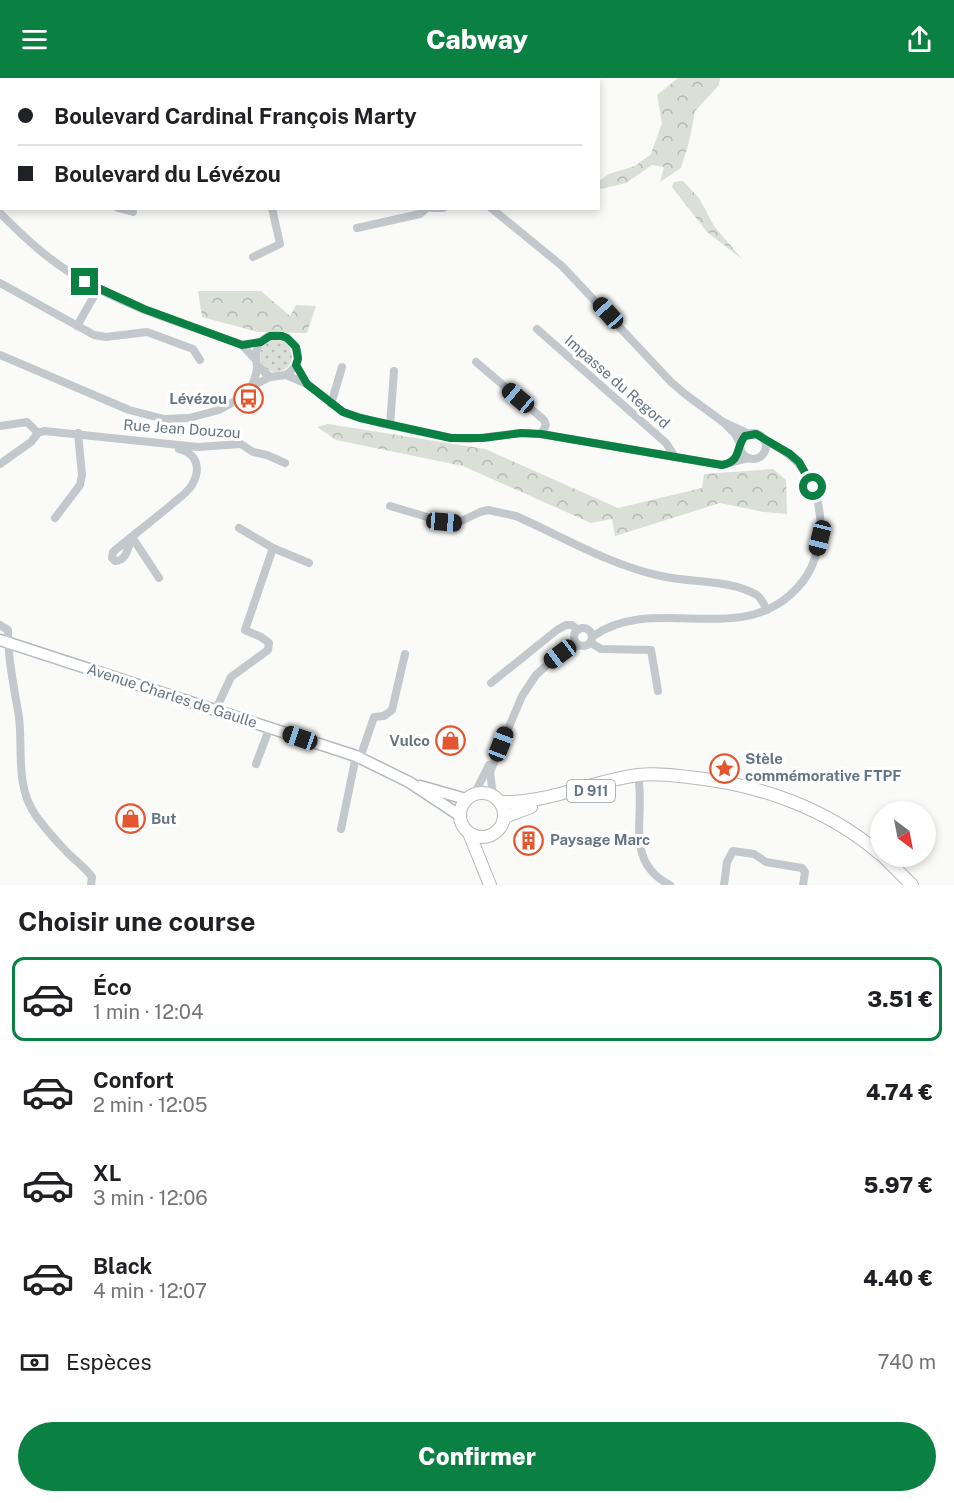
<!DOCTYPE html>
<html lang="fr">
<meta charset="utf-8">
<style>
body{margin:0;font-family:"Public Sans",sans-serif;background:#f6f6f6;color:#202124;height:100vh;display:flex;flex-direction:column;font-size:22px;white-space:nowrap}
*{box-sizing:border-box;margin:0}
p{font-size:20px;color:#757577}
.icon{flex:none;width:33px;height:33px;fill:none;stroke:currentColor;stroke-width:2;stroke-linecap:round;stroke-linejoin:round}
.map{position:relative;height:807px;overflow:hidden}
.drawer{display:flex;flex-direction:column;background:#fff;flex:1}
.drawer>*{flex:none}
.banner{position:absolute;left:0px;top:0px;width:600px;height:132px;box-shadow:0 3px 9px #0003;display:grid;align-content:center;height:132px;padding:0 18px;background:#fff}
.needle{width:39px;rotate:148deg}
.tools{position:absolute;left:870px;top:723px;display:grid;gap:12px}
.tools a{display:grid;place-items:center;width:66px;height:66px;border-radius:50%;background:#fff;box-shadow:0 3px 9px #0003;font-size:30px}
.end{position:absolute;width:27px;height:27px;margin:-14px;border:8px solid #0b8043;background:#fff;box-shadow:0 0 0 3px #fff}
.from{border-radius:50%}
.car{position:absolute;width:18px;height:36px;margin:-18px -9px;border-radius:8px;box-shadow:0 0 4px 2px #0007;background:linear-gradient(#222 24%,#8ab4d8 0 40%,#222 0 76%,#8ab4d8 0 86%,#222 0)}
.banner b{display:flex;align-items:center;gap:21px;height:57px;font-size:22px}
.banner b+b{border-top:2px solid #e0e0e0}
.banner i{width:15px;height:15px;background:#202124}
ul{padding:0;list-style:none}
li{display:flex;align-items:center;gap:18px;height:84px;margin:0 12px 9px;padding:0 6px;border:3px solid transparent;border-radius:12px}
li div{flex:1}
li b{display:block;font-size:22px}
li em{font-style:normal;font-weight:800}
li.active{border-color:#0b8043}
li>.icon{width:54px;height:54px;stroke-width:1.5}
h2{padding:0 18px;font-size:27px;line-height:72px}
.pay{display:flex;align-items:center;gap:15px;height:66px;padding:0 18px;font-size:22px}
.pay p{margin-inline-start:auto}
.cta{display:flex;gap:12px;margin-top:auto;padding:12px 18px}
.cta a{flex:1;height:69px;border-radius:36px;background:#0b8043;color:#fff;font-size:24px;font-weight:800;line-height:69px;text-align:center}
header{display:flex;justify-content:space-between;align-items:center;height:78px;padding:0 18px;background:#0b8043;color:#fff;font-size:27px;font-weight:800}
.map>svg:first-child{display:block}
.grass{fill:url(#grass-dots)}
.forest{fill:url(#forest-crowns)}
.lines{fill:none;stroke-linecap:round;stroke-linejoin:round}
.secondary-casing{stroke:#b3babf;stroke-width:13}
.primary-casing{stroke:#b5babe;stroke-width:14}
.street{stroke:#c3c8cc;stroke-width:8}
.secondary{stroke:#fff;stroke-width:10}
.primary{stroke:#fff;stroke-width:12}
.route{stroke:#0b8043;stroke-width:8}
.labels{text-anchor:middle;stroke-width:6;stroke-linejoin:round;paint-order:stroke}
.shield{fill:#fff;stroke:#939fa8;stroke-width:1.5}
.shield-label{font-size:14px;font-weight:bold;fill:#657683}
.street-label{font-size:15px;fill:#657683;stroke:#fff}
.poi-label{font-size:15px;font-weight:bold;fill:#657683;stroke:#fff;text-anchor:start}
</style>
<header><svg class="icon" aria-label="menu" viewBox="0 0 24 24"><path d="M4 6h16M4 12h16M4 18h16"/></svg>Cabway<svg class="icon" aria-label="share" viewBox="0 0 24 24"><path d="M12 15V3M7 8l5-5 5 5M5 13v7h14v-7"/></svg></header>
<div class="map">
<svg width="954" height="807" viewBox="0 0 954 807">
<defs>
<pattern id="grass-dots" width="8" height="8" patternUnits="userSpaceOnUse" patternTransform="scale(1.5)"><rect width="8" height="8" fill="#dadfd7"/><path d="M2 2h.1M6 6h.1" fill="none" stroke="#b4b9b4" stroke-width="1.8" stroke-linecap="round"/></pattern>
<pattern id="forest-crowns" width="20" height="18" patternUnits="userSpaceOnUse" patternTransform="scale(1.5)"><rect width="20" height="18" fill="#dadfd7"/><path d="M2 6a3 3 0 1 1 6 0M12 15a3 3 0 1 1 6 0" fill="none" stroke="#b4b9b4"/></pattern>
</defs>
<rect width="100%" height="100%" fill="#fafaf8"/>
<!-- grass -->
<circle class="grass" cx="276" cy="278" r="16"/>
<!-- forest -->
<g class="forest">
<polygon points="678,0 720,0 719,7 695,33 689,64 681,90 660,104 664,89 652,87 626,105 601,111 599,109 599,103 609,96 635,88 651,76 662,45 657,17"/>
<polygon points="683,103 699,120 714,148 742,181 707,154 672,109 674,104"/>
<polygon points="198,213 261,213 290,238 296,227 316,228 307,255 258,254 202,239"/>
<polygon points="328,346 485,371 618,430 702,410 704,396 773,391 786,402 787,436 764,434 720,425 615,458 612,441 591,445 463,388 336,362 317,349"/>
</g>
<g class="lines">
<defs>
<g id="secondary">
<polyline points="0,562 356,678 409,704 459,737"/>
<polyline points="420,708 466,721"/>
</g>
<g id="primary">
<circle cx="482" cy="737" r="22"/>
<path d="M500,724C547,726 592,703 638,697C655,695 671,697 688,699C758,706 827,730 880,776"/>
<polyline points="504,739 531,729"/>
<polyline points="469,755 490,807"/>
<polyline points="883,778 912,807"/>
</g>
</defs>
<!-- secondary casing -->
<use href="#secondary" class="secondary-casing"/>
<!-- primary casing -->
<use href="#primary" class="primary-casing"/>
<!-- street -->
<g class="street">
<polyline points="362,0 365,2"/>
<polyline points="402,0 403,2"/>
<polyline points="0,53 2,54"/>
<polyline points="118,130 133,134"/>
<polyline points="432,130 443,130"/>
<polyline points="491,130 562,188 671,304 685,316 723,344"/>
<path d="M0,135C23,158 46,180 74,197C123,228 181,245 235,264L242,267L256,282"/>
<polyline points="357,150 420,136 427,130"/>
<polyline points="253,179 280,166 272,130"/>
<polyline points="0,205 94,257 106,259 147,254 193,271 200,282"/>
<polyline points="77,248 98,211"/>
<polyline points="537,251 666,365 675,379"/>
<polyline points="0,277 129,332 164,341 189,340 219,332 235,323 252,308 270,299"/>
<polyline points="476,284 544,342 546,347 541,356"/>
<polyline points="286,297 307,306 343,334 379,345 451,360 470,361 521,355 541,356 722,387 749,380"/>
<path d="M252,308C254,302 257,295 257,290C257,283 254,277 257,271C269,237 321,273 286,297L270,299L258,288"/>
<polyline points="331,326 342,289"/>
<polyline points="390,347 394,293"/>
<polyline points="0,348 27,344 38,355"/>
<circle cx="753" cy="368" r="13"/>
<polyline points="740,365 735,356 723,344 749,356"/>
<polyline points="0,386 31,364 38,355 44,353 198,369 241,366 253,374 267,377 285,385"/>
<path d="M390,428L444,444L457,445L480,434L488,432L516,438C563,459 610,487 661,498C692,505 729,501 757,517C762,521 764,527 767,532"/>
<polyline points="55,440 80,407 82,397 78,355"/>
<polyline points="239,450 273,470"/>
<path d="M132,459C128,469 127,483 115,483L112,480L113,474C132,458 152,443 171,427C178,421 187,415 192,407C201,391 198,376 179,371"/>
<polyline points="132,459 159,500"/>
<path d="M0,547L8,552C8,582 14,609 19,639C23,673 15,708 36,738C45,750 55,762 66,773C74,782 85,789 92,799L91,807"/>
<circle cx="583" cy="559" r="9"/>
<path d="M592,559C651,516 734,567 790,517C799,509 807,499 812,488C822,464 823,441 816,417C807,389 789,373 764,362"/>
<polyline points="591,565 601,571 651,572 658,613"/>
<polyline points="491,605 557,552 566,547 572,547 578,552"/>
<polyline points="216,631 231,599 268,572 269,565 261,559 245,552 273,470 309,485"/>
<polyline points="360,680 374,639 384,638 392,632 405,576"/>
<polyline points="256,686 270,649"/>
<path d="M638,697C646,739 623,783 670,807"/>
<polyline points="475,715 489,687"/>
<polyline points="493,717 490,694 522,618 536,597 548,586 578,567"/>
<polyline points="341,751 356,678"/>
<polyline points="724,807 727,784 733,773 754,776 766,784 802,790 805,794 803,807"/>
</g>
<!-- secondary -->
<use href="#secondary" class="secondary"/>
<!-- primary -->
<use href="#primary" class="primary"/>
</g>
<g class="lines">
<!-- route -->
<path class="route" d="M85,204L144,231L242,267L261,264L270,258H282L287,260L296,269L298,281L296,287L307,306L343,334L360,340L451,360H483L521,355L541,356L722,387C742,383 735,370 745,358L756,356L790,376L799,384L813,409"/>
</g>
<!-- icons -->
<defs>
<symbol id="bus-ring" viewBox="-11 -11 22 22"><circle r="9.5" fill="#fff" stroke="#e4572e" stroke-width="1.5"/><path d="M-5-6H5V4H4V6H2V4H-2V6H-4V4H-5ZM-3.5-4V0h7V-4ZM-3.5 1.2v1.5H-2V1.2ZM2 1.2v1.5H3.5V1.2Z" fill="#e4572e"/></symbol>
<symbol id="shop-ring" viewBox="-11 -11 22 22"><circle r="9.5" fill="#fff" stroke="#e4572e" stroke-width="1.5"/><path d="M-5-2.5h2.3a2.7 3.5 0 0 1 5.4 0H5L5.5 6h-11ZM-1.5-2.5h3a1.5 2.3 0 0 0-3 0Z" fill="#e4572e"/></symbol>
<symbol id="sight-ring" viewBox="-11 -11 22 22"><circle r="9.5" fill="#fff" stroke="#e4572e" stroke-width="1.5"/><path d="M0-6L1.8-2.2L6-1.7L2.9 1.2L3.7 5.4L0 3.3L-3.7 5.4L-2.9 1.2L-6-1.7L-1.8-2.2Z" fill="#e4572e"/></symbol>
<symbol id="building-ring" viewBox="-11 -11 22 22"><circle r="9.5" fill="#fff" stroke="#e4572e" stroke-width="1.5"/><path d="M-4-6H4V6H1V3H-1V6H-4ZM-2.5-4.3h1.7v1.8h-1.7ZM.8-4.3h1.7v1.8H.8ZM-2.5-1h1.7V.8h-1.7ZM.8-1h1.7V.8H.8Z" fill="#e4572e"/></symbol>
</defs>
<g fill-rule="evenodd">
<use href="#bus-ring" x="232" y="304" width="33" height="33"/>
<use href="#shop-ring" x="434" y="646" width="33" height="33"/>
<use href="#sight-ring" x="708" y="674" width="33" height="33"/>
<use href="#shop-ring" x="114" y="724" width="33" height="33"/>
<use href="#building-ring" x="512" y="746" width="33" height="33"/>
</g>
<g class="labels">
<!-- shield labels -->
<rect class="shield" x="567" y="702" width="48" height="22" rx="4.5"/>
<g class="shield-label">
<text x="591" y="718">D 911</text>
</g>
<!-- street labels -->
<g class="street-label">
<text transform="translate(617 304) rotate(41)" y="5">Impasse du Regord</text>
<text transform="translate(182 351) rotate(4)" y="5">Rue Jean Douzou</text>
<text transform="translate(172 618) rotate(18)" y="5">Avenue Charles de Gaulle</text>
</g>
<!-- poi labels -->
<g class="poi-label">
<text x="227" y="326" text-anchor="end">Lévézou</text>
<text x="430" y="668" text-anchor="end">Vulco</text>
<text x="745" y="686">Stèle<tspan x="745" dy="17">commémorative FTPF</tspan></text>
<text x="151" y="746">But</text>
<text x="550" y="767">Paysage Marc</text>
</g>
</g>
</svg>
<div class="tools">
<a><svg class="needle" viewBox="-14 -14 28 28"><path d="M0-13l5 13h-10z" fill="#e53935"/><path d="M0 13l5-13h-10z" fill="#757577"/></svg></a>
</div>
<i class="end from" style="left:813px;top:409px"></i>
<i class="end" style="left:85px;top:204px"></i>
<i class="car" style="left:608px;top:235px;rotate:318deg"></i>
<i class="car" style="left:518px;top:320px;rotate:310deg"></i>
<i class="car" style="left:444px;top:444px;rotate:95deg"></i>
<i class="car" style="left:820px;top:460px;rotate:194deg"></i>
<i class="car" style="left:560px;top:576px;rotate:233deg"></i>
<i class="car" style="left:300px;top:660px;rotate:289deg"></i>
<i class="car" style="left:501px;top:666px;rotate:21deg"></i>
<div class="banner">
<b><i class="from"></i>Boulevard Cardinal François Marty</b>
<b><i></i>Boulevard du Lévézou</b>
</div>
</div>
<section class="drawer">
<h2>Choisir une course</h2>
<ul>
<li class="active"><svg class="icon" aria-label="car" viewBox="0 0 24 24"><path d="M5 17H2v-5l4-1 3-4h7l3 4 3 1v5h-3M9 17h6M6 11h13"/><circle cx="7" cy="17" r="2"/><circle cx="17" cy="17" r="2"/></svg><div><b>Éco</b><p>1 min · 12:04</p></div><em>3.51 €</em></li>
<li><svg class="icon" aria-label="car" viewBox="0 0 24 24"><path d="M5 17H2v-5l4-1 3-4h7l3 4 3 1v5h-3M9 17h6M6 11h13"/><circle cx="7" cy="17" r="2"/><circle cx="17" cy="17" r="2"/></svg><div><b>Confort</b><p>2 min · 12:05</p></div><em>4.74 €</em></li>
<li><svg class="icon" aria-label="car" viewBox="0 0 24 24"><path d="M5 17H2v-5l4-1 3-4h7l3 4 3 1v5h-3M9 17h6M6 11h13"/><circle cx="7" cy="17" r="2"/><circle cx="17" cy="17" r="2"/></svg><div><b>XL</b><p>3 min · 12:06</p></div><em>5.97 €</em></li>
<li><svg class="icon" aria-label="car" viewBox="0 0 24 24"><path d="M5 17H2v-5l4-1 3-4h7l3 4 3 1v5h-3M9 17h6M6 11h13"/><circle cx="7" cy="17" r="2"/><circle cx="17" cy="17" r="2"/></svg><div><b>Black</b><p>4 min · 12:07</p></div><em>4.40 €</em></li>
</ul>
<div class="pay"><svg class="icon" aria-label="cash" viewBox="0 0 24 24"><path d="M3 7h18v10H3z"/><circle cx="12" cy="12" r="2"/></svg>Espèces<p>740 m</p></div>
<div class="cta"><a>Confirmer</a></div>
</section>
